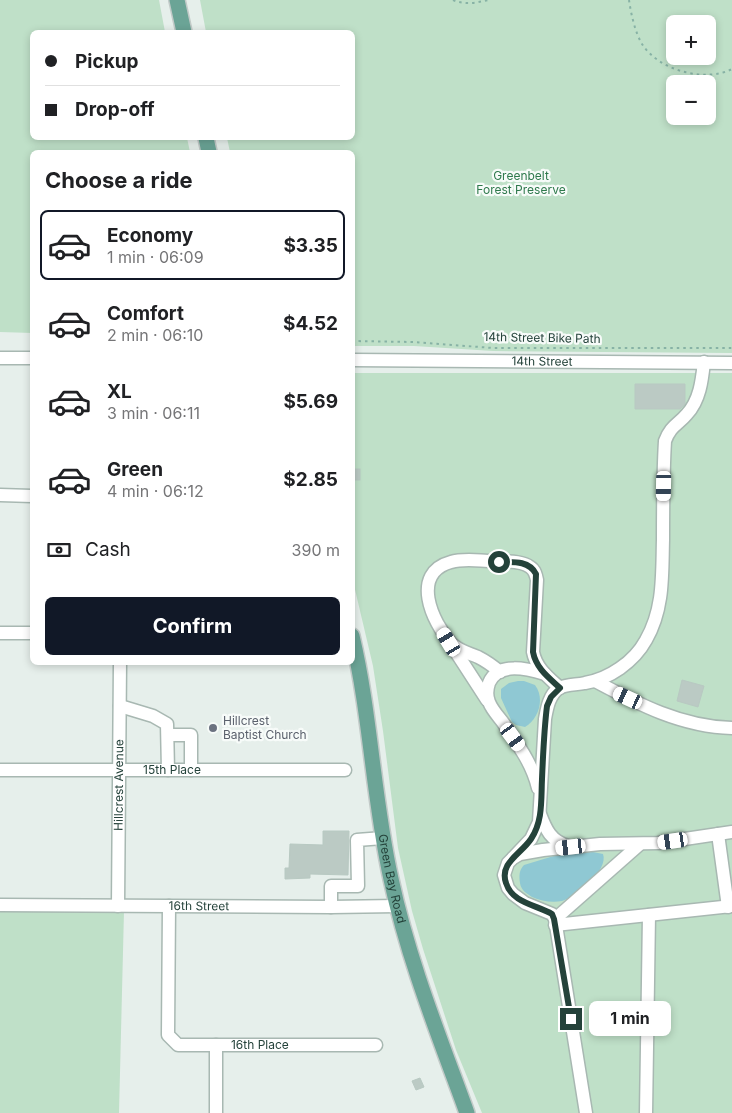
<!DOCTYPE html>
<meta charset="utf-8">
<style>
body{margin:0;font-family:Inter,sans-serif;background:#f2f2f2;color:#202124;height:100vh;display:flex;flex-direction:column;font-size:19px;white-space:nowrap}
*{box-sizing:border-box;margin:0}
p{font-size:16px;color:#757577}
.icon{flex:none;width:28px;height:28px;fill:none;stroke:currentColor;stroke-width:2;stroke-linecap:round;stroke-linejoin:round}
.map{position:relative;flex:1;overflow:hidden}
.side{position:absolute;left:30px;top:150px;width:325px;height:515px;display:flex;flex-direction:column;background:#fff;border-radius:8px;box-shadow:0 2px 8px #0003}
.side>*{flex:none}
.top-card{position:absolute;left:30px;top:30px;width:325px;height:110px;border-radius:8px;box-shadow:0 2px 8px #0003;display:grid;align-content:center;height:110px;padding:0 15px;background:#fff}
.buttons{position:absolute;left:666px;top:15px;display:grid;gap:10px}
.buttons a{display:grid;place-items:center;width:50px;height:50px;border-radius:8px;background:#fff;box-shadow:0 2px 8px #0003;font-size:25px}
.end{position:absolute;width:22px;height:22px;margin:-11px;border:6px solid #24423a;background:#fff;box-shadow:0 0 0 2px #fff}
.from{border-radius:50%}
.bubble{position:absolute;height:35px;border-radius:8px;background:#fff;box-shadow:0 2px 8px #0003;font-size:16px;font-weight:700;line-height:35px;text-align:center}
.car{position:absolute;width:15px;height:30px;margin:-15px -8px;border-radius:6px;box-shadow:0 0 4px 1px #0007;background:linear-gradient(#fff 24%,#345 0 40%,#fff 0 76%,#345 0 86%,#fff 0)}
.top-card b{display:flex;align-items:center;gap:18px;height:48px;font-size:19px}
.top-card b+b{border-top:1px solid #e0e0e0}
.top-card i{width:12px;height:12px;background:#202124}
ul{padding:0;list-style:none}
li{display:flex;align-items:center;gap:15px;height:70px;margin:0 10px 8px;padding:0 5px;border:2px solid transparent;border-radius:8px}
li div{flex:1}
li b{display:block;font-size:19px}
li em{font-style:normal;font-weight:700}
li.on{border-color:#111827}
li>.icon{width:45px;height:45px;stroke-width:1.5}
h2{padding:0 15px;font-size:22px;line-height:60px}
.pay{display:flex;align-items:center;gap:12px;height:55px;padding:0 15px;font-size:19px}
.pay p{margin-inline-start:auto}
.button{display:flex;gap:10px;margin-top:auto;padding:10px 15px}
.button a{flex:1;height:58px;border-radius:8px;background:#111827;color:#fff;font-size:20px;font-weight:700;line-height:58px;text-align:center}
.map>svg:first-child{display:block}
.green{fill:#bfe0c8;fill-rule:evenodd}
.water{fill:#8fc8d3}
.building{fill:#bbcac4;stroke:#b8c9c2}
.lines{fill:none;stroke-linecap:round;stroke-linejoin:round}
.minor-casing{stroke:#a8b8b2;stroke-width:15}
.major-casing{stroke:#c2cac8;stroke-width:18}
.path{stroke:#87b2a5;stroke-width:2;stroke-dasharray:2.5 4;stroke-linecap:butt}
.minor{stroke:#fff;stroke-width:12}
.major{stroke:#6ba496;stroke-width:15}
.route{stroke:#24423a;stroke-width:6}
.worship-dot{fill:#6b7280;stroke:#f7fbf9;stroke-width:2}
.labels{text-anchor:middle;stroke-width:4.5;stroke-linejoin:round;paint-order:stroke}
.park-label{font-size:12px;fill:#2e794c;stroke:#f7fbf9}
.street-label{font-size:12px;fill:#24423a;stroke:#f7fbf9}
.worship-label{font-size:12px;fill:#5b616d;stroke:#f7fbf9;text-anchor:start}
</style>
<div class="map">
<svg width="732" height="1113" viewBox="0 0 732 1113">
<rect width="100%" height="100%" fill="#e6efeb"/>
<!-- green -->
<g class="green">
<polygon points="0,0 159,0 165,32 32,32 32,138 187,138 190,152 32,152 32,333 0,332"/>
<path d="M200,0H732V353L493,351L414,346H353L352,152H230L227,138H352V32H206ZM675,24H708V56H675ZM675,84H708V116H675Z"/>
<polygon points="352,373 732,373 732,1113 482,1113 456,1050 423,949 412,911 398,848 383,731 373,666 353,581"/>
<polygon points="0,911 124,911 119,1113 0,1113"/>
</g>
<!-- water -->
<g class="water">
<path d="M518,681H524L535,685C545,698 539,719 525,727L516,725L512,722L501,698V689L509,683Z"/>
<path d="M588,851L603,854C609,870 576,897 562,901C552,903 541,901 532,897C526,893 521,890 520,883C519,876 519,870 524,865L557,855Z"/>
</g>
<!-- building -->
<g class="building">
<polygon points="635,384 685,384 685,404 680,409 635,409"/>
<rect x="352" y="469" width="8" height="11"/>
<polygon points="682,680 704,686 698,707 677,701"/>
<polygon points="323,831 349,831 348,875 310,874 310,878 285,879 285,868 289,868 290,844 323,845"/>
<polygon points="420,1078 424,1087 416,1090 412,1081"/>
</g>
<g class="lines">
<defs>
<g id="minor">
<polyline points="0,358 32,358"/>
<path id="s1" d="M352,360L732,363"/>
<polyline points="0,495 32,496"/>
<polyline points="0,633 32,633"/>
<polyline points="452,646 487,700"/>
<path d="M500,672C493,666 486,661 478,657C469,653 458,651 451,643C432,622 410,573 451,562C464,558 480,561 493,561C504,562 521,560 530,567C535,570 536,575 537,580L533,652C536,668 548,677 560,688"/>
<path d="M595,681C638,704 682,727 732,728"/>
<polyline points="120,706 153,716 167,724 168,770"/>
<polyline points="168,735 191,735 191,770"/>
<path id="s2" d="M0,770H345"/>
<path d="M538,788C532,763 518,745 504,724C499,717 492,710 489,702C486,695 487,689 489,683C498,661 528,669 545,674"/>
<path d="M540,814C546,830 551,841 568,846"/>
<polyline points="718,834 728,907"/>
<path d="M513,858L531,839L539,822L545,719C547,708 549,695 559,688C567,684 576,685 585,683C609,679 634,662 646,640C664,609 662,575 663,540C663,507 663,474 665,441C671,425 678,425 687,414C700,400 702,380 704,362"/>
<path id="s3" d="M0,905L331,907L397,906"/>
<path id="s4" d="M118,906L120,662"/>
<path id="s5" d="M169,906L168,1035L178,1045H376"/>
<polyline points="331,907 331,886 358,886 357,840 383,838"/>
<polyline points="555,919 640,844"/>
<polyline points="555,925 732,906"/>
<polyline points="216,1113 216,1045"/>
<polyline points="586,1113 555,919 552,914 525,903 513,894 508,888 504,875 508,863 513,858 520,854 543,850 600,844 658,843 732,832"/>
<polyline points="646,1113 649,915"/>
</g>
<g id="major">
<polyline points="177,0 184,32"/>
<polyline points="206,138 209,152"/>
<path id="s6" d="M352,636C371,716 373,799 391,879C408,959 439,1036 467,1113"/>
</g>
</defs>
<!-- minor casing -->
<use href="#minor" class="minor-casing"/>
<!-- major casing -->
<use href="#major" class="major-casing"/>
<!-- path -->
<g class="path">
<path d="M453,0C464,5 476,3 488,0"/>
<path d="M629,0C631,14 635,32 642,44C658,70 705,83 732,69"/>
<polyline points="352,341 413,342 493,348 732,348"/>
</g>
<!-- minor -->
<use href="#minor" class="minor"/>
<!-- major -->
<use href="#major" class="major"/>
</g>
<g class="lines">
<!-- route -->
<path class="route" d="M499,562C512,562 529,560 536,574L533,652C536,668 548,677 560,688L551,697L547,706C544,730 543,755 542,779C541,800 543,821 531,839C521,854 499,863 506,883C512,903 537,905 552,914L554,919L571,1019"/>
</g>
<!-- markers -->
<circle class="worship-dot" cx="213" cy="728" r="5"/>
<g class="labels">
<!-- park labels -->
<g class="park-label">
<text x="521" y="180">Greenbelt<tspan x="521" dy="14">Forest Preserve</tspan></text>
</g>
<!-- street labels -->
<g class="street-label">
<text transform="translate(542 338) rotate(1)" y="4">14th Street Bike Path</text>
<text dy="4" stroke="none"><textPath href="#s1" startOffset="190">14th Street</textPath></text>
<text dy="4" stroke="none"><textPath href="#s2" startOffset="172">15th Place</textPath></text>
<text dy="4" stroke="none"><textPath href="#s4" startOffset="121">Hillcrest Avenue</textPath></text>
<text dy="4" stroke="none"><textPath href="#s6" startOffset="246">Green Bay Road</textPath></text>
<text dy="4" stroke="none"><textPath href="#s3" startOffset="199">16th Street</textPath></text>
<text dy="4" stroke="none"><textPath href="#s5" startOffset="225">16th Place</textPath></text>
</g>
<!-- worship labels -->
<g class="worship-label">
<text x="223" y="725">Hillcrest<tspan x="223" dy="14">Baptist Church</tspan></text>
</g>
</g>
</svg>
<div class="buttons">
<a>+</a>
<a>−</a>
</div>
<i class="end from" style="left:499px;top:562px"></i>
<i class="end" style="left:571px;top:1019px"></i>
<div class="bubble" style="left:589px;top:1001px;width:82px">1 min</div>
<i class="car" style="left:664px;top:486px;rotate:181deg"></i>
<i class="car" style="left:449px;top:642px;rotate:329deg"></i>
<i class="car" style="left:628px;top:698px;rotate:295deg"></i>
<i class="car" style="left:513px;top:737px;rotate:144deg"></i>
<i class="car" style="left:673px;top:841px;rotate:262deg"></i>
<i class="car" style="left:571px;top:847px;rotate:264deg"></i>
<div class="top-card">
<b><i class="from"></i>Pickup</b>
<b><i></i>Drop-off</b>
</div>
<section class="side">
<h2>Choose a ride</h2>
<ul>
<li class="on"><svg class="icon" aria-label="car" viewBox="0 0 24 24"><path d="M5 17H2v-5l4-1 3-4h7l3 4 3 1v5h-3M9 17h6M6 11h13"/><circle cx="7" cy="17" r="2"/><circle cx="17" cy="17" r="2"/></svg><div><b>Economy</b><p>1 min · 06:09</p></div><em>$3.35</em></li>
<li><svg class="icon" aria-label="car" viewBox="0 0 24 24"><path d="M5 17H2v-5l4-1 3-4h7l3 4 3 1v5h-3M9 17h6M6 11h13"/><circle cx="7" cy="17" r="2"/><circle cx="17" cy="17" r="2"/></svg><div><b>Comfort</b><p>2 min · 06:10</p></div><em>$4.52</em></li>
<li><svg class="icon" aria-label="car" viewBox="0 0 24 24"><path d="M5 17H2v-5l4-1 3-4h7l3 4 3 1v5h-3M9 17h6M6 11h13"/><circle cx="7" cy="17" r="2"/><circle cx="17" cy="17" r="2"/></svg><div><b>XL</b><p>3 min · 06:11</p></div><em>$5.69</em></li>
<li><svg class="icon" aria-label="car" viewBox="0 0 24 24"><path d="M5 17H2v-5l4-1 3-4h7l3 4 3 1v5h-3M9 17h6M6 11h13"/><circle cx="7" cy="17" r="2"/><circle cx="17" cy="17" r="2"/></svg><div><b>Green</b><p>4 min · 06:12</p></div><em>$2.85</em></li>
</ul>
<div class="pay"><svg class="icon" aria-label="cash" viewBox="0 0 24 24"><path d="M3 7h18v10H3z"/><circle cx="12" cy="12" r="2"/></svg>Cash<p>390 m</p></div>
<div class="button"><a>Confirm</a></div>
</section>
</div>
